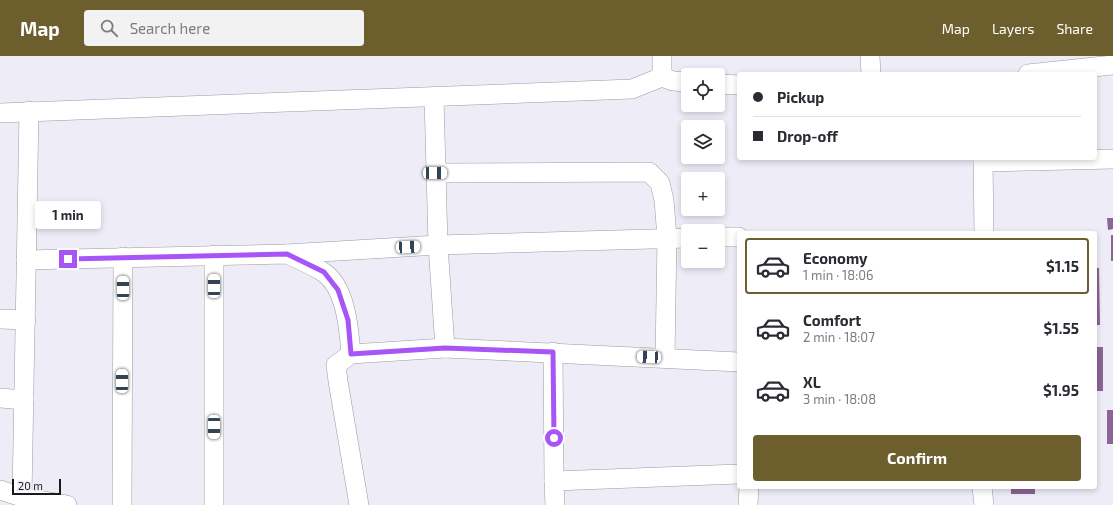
<!DOCTYPE html>
<meta charset="utf-8">
<style>
body{margin:0;font-family:"Exo 2",sans-serif;background:#f2f2f3;color:#2b2b33;height:100vh;display:flex;flex-direction:column;font-size:15px;white-space:nowrap}
*{box-sizing:border-box;margin:0}
p{font-size:13px;color:#7c7c81}
.icon{flex:none;width:22px;height:22px;fill:none;stroke:currentColor;stroke-width:2;stroke-linecap:round;stroke-linejoin:round}
.map{position:relative;flex:1;overflow:hidden}
.sheet{position:absolute;left:737px;top:175px;width:360px;height:258px;display:flex;flex-direction:column;background:#fff;border-radius:4px;box-shadow:0 2px 6px #0003}
.sheet>*{flex:none}
.banner{position:absolute;left:737px;top:16px;width:360px;height:88px;border-radius:4px;box-shadow:0 2px 6px #0003;display:grid;align-content:center;height:88px;padding:0 16px;background:#fff}
.buttons{position:absolute;left:681px;top:12px;display:grid;gap:8px}
.buttons a{display:grid;place-items:center;width:44px;height:44px;border-radius:4px;background:#fff;box-shadow:0 2px 6px #0003;font-size:20px}
.scale{position:absolute;left:12px;bottom:10px;width:49px;box-sizing:border-box;padding-left:4px;border:2px solid #1a191d;border-top:0;font-size:11px;line-height:14px;white-space:nowrap;color:#1a191d;-webkit-text-stroke:3px #eeecf7;paint-order:stroke}
.end{position:absolute;width:18px;height:18px;margin:-9px;border:5px solid #a855f7;background:#fff;box-shadow:0 0 0 2px #fff}
.from{border-radius:50%}
.bubble{position:absolute;height:28px;border-radius:4px;background:#fff;box-shadow:0 2px 6px #0003;font-size:13px;font-weight:700;line-height:28px;text-align:center}
.car{position:absolute;width:12px;height:24px;margin:-12px -6px;border-radius:5px;box-shadow:0 0 3px 1px #0007;background:linear-gradient(#fff 24%,#345 0 40%,#fff 0 76%,#345 0 86%,#fff 0)}
.banner b{display:flex;align-items:center;gap:14px;height:38px;font-size:15px}
.banner b+b{border-top:1px solid #e1e1e2}
.banner i{width:10px;height:10px;background:#2b2b33}
ul{padding:7px 0 0;list-style:none}
li{display:flex;align-items:center;gap:12px;height:56px;margin:0 8px 6px;padding:0 8px;border:2px solid transparent;border-radius:4px}
li div{flex:1}
li b{display:block;font-size:15px}
li em{font-style:normal;font-weight:700}
li.active{border-color:#6d5f2d}
li>.icon{width:36px;height:36px;stroke-width:1.5}
.cta{display:flex;gap:8px;margin-top:auto;padding:8px 16px}
.cta a{flex:1;height:46px;border-radius:4px;background:#6d5f2d;color:#fff;font-size:16px;font-weight:700;line-height:46px;text-align:center}
header{display:flex;align-items:center;gap:24px;box-sizing:border-box;height:56px;padding:0 20px;background:#6d5f2d;color:#fff}
header strong{font-size:19px}
nav{display:flex;gap:22px;margin-inline-start:auto;font-size:14px}
.search{width:280px;height:36px;background:#f2f2f3;display:flex;align-items:center;gap:10px;box-sizing:border-box;padding:0 14px;border-radius:4px;color:#7c7c81;font-size:15px}
.map>svg:first-child{display:block}
.building{fill:#8c6498}
.lines{fill:none;stroke-linecap:round;stroke-linejoin:round}
.minor-casing{stroke:#9b9aa4;stroke-width:20}
.minor{stroke:#fff;stroke-width:19}
.route{stroke:#a855f7;stroke-width:5}
</style>
<header>
<strong>Map</strong>
<div class="search"><svg class="icon" aria-label="search" viewBox="0 0 24 24"><circle cx="10" cy="10" r="6"/><path d="M15 15l6 6"/></svg>Search here</div>
<nav><a>Map</a><a>Layers</a><a>Share</a></nav>
</header>
<div class="map">
<svg width="1113" height="449" viewBox="0 0 1113 449">
<rect width="100%" height="100%" fill="#eeecf7"/>
<!-- building -->
<g class="building">
<polygon points="1107,162 1113,162 1113,173 1108,174"/>
<rect x="1111" y="179" width="2" height="26"/>
<polygon points="1095,212 1099,212 1100,269 1095,269"/>
<rect x="1095" y="291" width="8" height="44"/>
<rect x="1107" y="354" width="6" height="34"/>
<rect x="1011" y="431" width="24" height="7"/>
</g>
<g class="lines">
<defs>
<g id="minor">
<polyline points="662,0 662,21"/>
<polyline points="870,0 871,18"/>
<polyline points="1028,18 1113,9"/>
<polyline points="718,28 739,29"/>
<polyline points="434,41 438,189 445,292 739,306"/>
<polyline points="0,57 632,33 662,21 673,25 688,26"/>
<polyline points="983,102 984,177"/>
<polyline points="983,106 1113,103"/>
<polyline points="435,117 649,116 660,127 664,144 667,182 665,302"/>
<polyline points="718,181 739,181"/>
<polyline points="287,198 438,189 688,182"/>
<polyline points="214,199 214,449"/>
<path d="M26,204L287,198C298,203 312,209 323,216C346,231 349,273 351,298"/>
<polyline points="0,263 26,264"/>
<polyline points="553,296 554,425"/>
<polyline points="0,342 24,344"/>
<polyline points="982,431 984,449"/>
<polyline points="0,434 22,441 67,449"/>
<polyline points="22,441 29,55"/>
<polyline points="122,449 123,201"/>
<polyline points="359,449 338,325 336,309 351,298 445,292"/>
<polyline points="555,449 554,425 739,418"/>
<polyline points="748,449 749,431"/>
</g>
</defs>
<!-- minor casing -->
<use href="#minor" class="minor-casing"/>
<!-- minor -->
<use href="#minor" class="minor"/>
</g>
<g class="lines">
<!-- route -->
<polyline class="route" points="68,203 287,198 324,216 338,234 348,264 351,298 445,292 553,296 554,382"/>
</g>
</svg>
<div class="buttons">
<a><svg class="icon" aria-label="locate" viewBox="0 0 24 24"><circle cx="12" cy="12" r="6"/><path d="M12 2v4M12 18v4M2 12h4M18 12h4"/></svg></a>
<a><svg class="icon" aria-label="layers" viewBox="0 0 24 24"><path d="M12 4l9 5-9 5-9-5zM3 14l9 5 9-5"/></svg></a>
<a>+</a>
<a>−</a>
</div>
<div class="scale">20 m</div>
<i class="end from" style="left:554px;top:382px"></i>
<i class="end" style="left:68px;top:203px"></i>
<div class="bubble" style="left:35px;top:145px;width:66px">1 min</div>
<i class="car" style="left:435px;top:117px;rotate:90deg"></i>
<i class="car" style="left:408px;top:191px;rotate:87deg"></i>
<i class="car" style="left:214px;top:230px;rotate:0deg"></i>
<i class="car" style="left:123px;top:232px;rotate:0deg"></i>
<i class="car" style="left:649px;top:301px;rotate:273deg"></i>
<i class="car" style="left:122px;top:325px;rotate:0deg"></i>
<i class="car" style="left:214px;top:371px;rotate:180deg"></i>
<div class="banner">
<b><i class="from"></i>Pickup</b>
<b><i></i>Drop-off</b>
</div>
<section class="sheet">
<ul>
<li class="active"><svg class="icon" aria-label="car" viewBox="0 0 24 24"><path d="M5 17H2v-5l4-1 3-4h7l3 4 3 1v5h-3M9 17h6M6 11h13"/><circle cx="7" cy="17" r="2"/><circle cx="17" cy="17" r="2"/></svg><div><b>Economy</b><p>1 min · 18:06</p></div><em>$1.15</em></li>
<li><svg class="icon" aria-label="car" viewBox="0 0 24 24"><path d="M5 17H2v-5l4-1 3-4h7l3 4 3 1v5h-3M9 17h6M6 11h13"/><circle cx="7" cy="17" r="2"/><circle cx="17" cy="17" r="2"/></svg><div><b>Comfort</b><p>2 min · 18:07</p></div><em>$1.55</em></li>
<li><svg class="icon" aria-label="car" viewBox="0 0 24 24"><path d="M5 17H2v-5l4-1 3-4h7l3 4 3 1v5h-3M9 17h6M6 11h13"/><circle cx="7" cy="17" r="2"/><circle cx="17" cy="17" r="2"/></svg><div><b>XL</b><p>3 min · 18:08</p></div><em>$1.95</em></li>
</ul>
<div class="cta"><a>Confirm</a></div>
</section>
</div>
